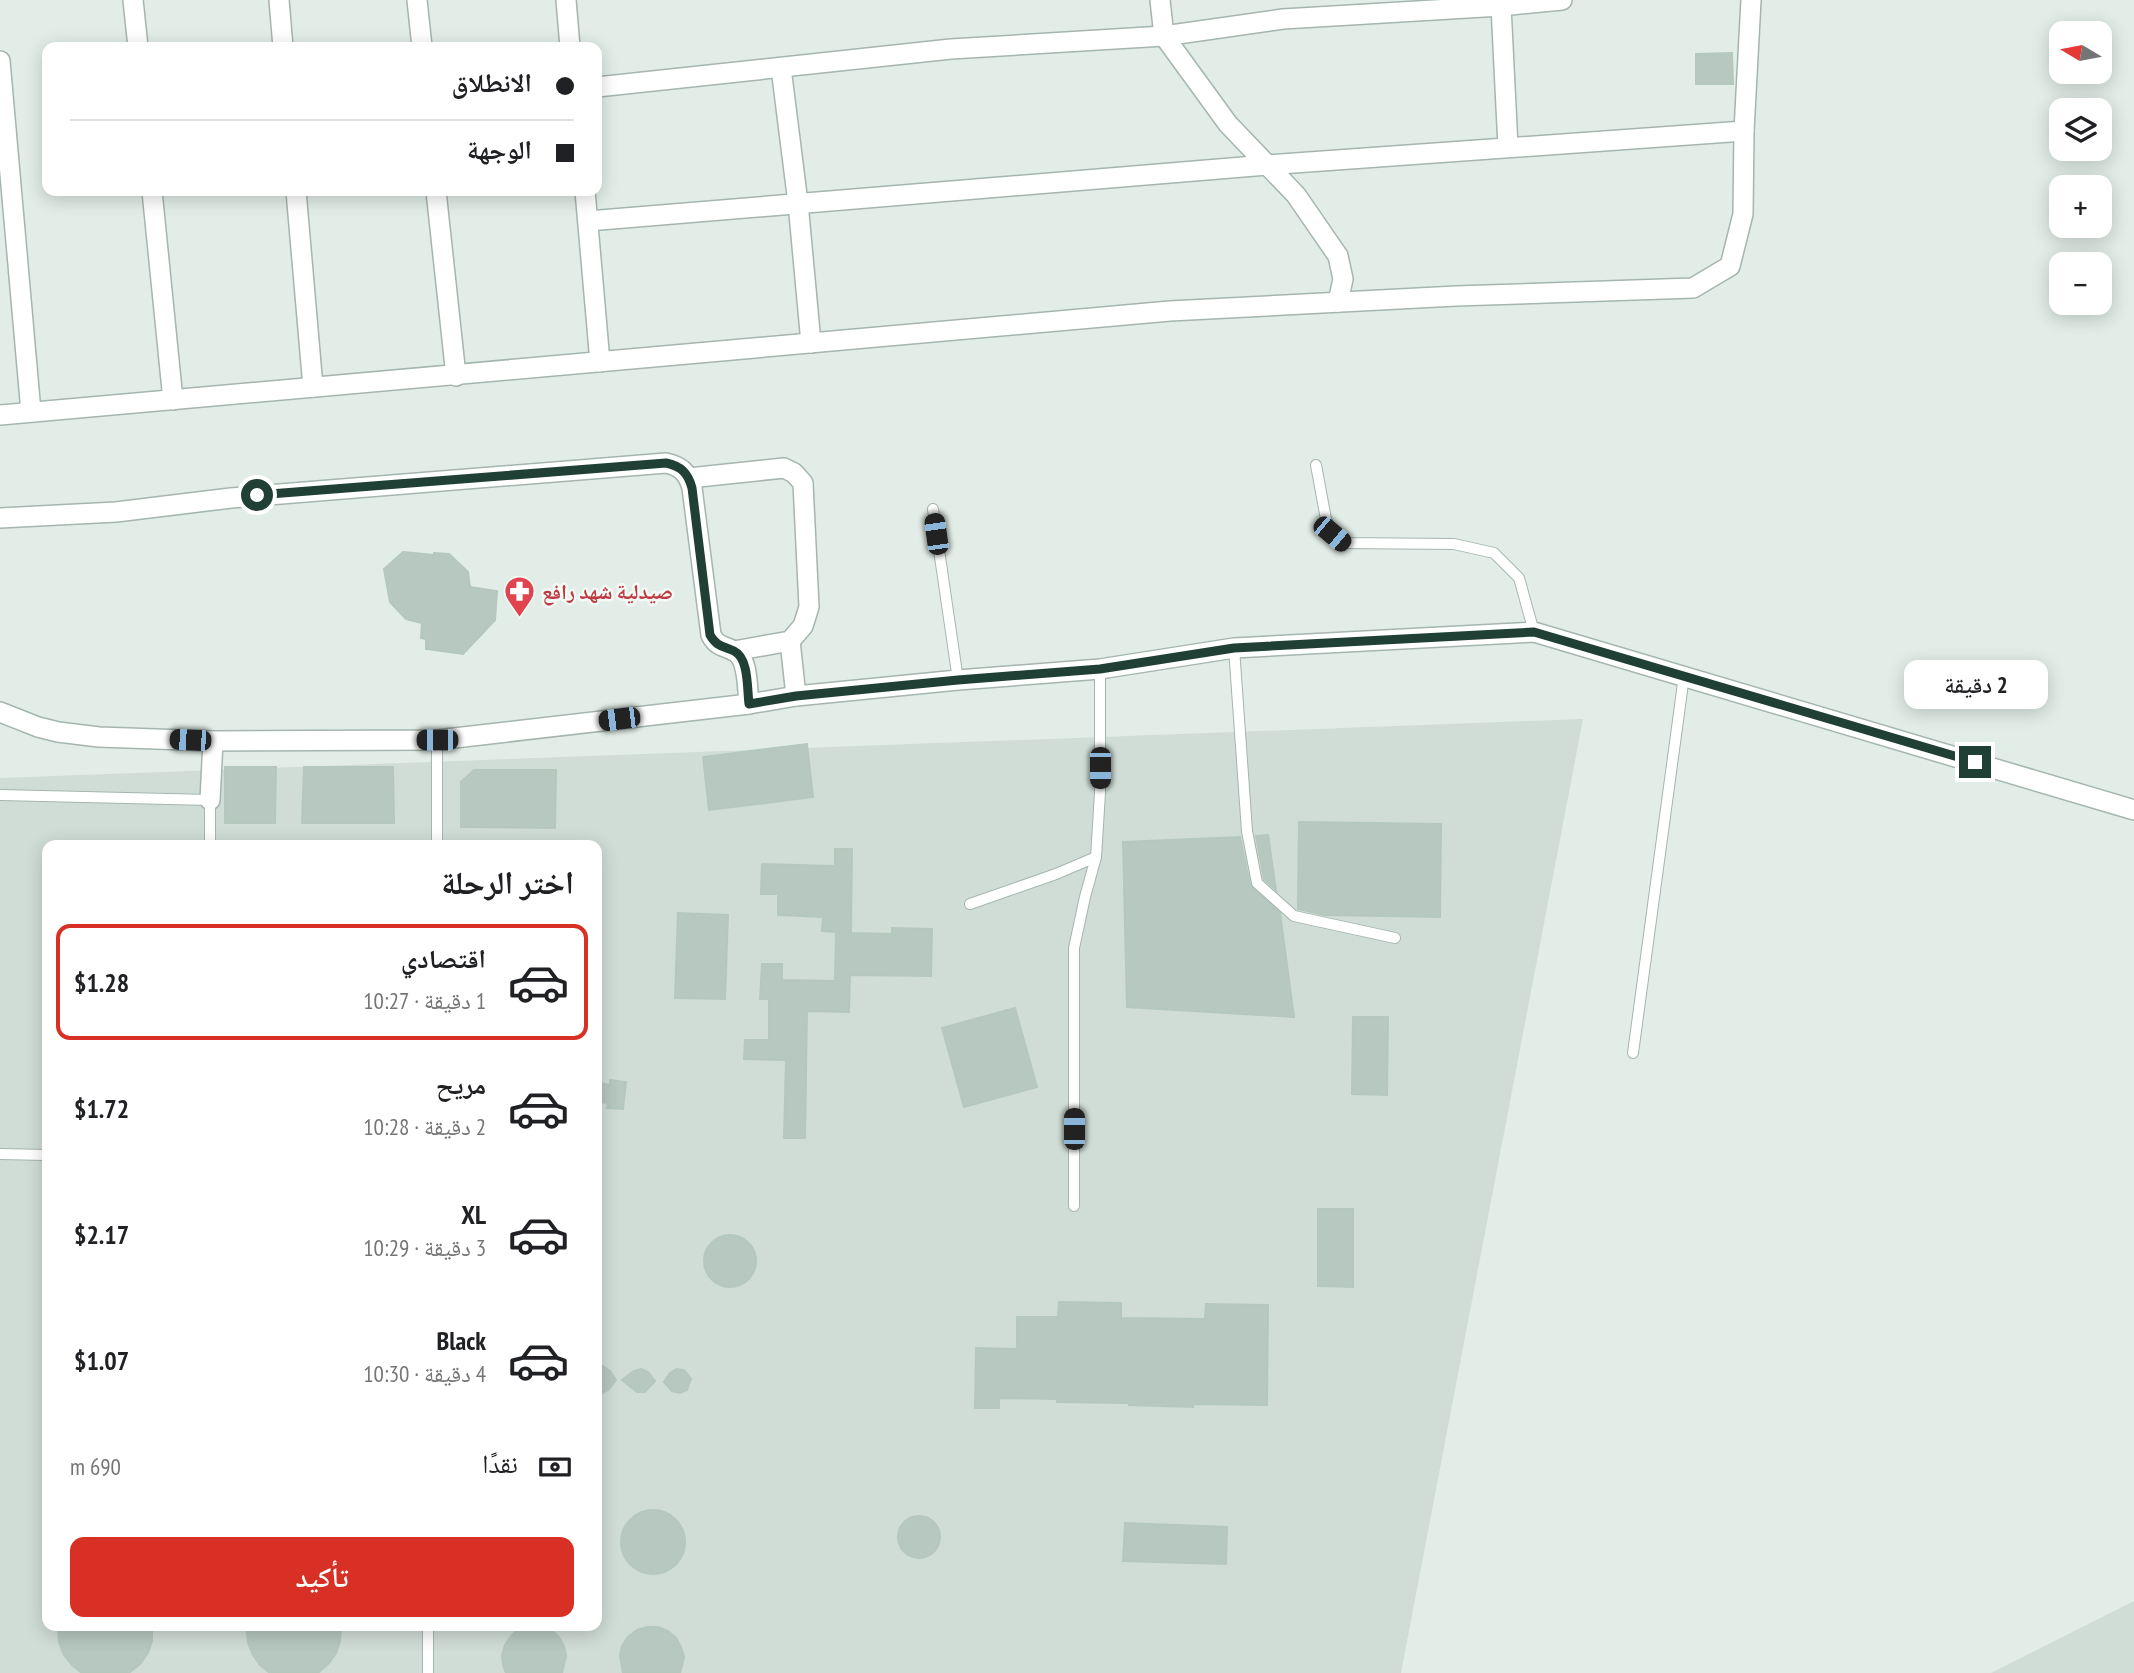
<!DOCTYPE html>
<html lang="ar">
<meta charset="utf-8">
<style>
body{margin:0;font-family:"PT Sans Narrow","Noto Naskh Arabic",sans-serif;background:#f2f2f2;color:#202124;direction:rtl;height:100vh;display:flex;flex-direction:column;font-size:26px;white-space:nowrap}
*{box-sizing:border-box;margin:0}
p{font-size:23px;color:#757577}
.icon{flex:none;width:38px;height:38px;fill:none;stroke:currentColor;stroke-width:2;stroke-linecap:round;stroke-linejoin:round}
.map{position:relative;flex:1;overflow:hidden;direction:ltr}
.drawer{position:absolute;left:42px;top:840px;width:560px;height:791px;display:flex;flex-direction:column;background:#fff;border-radius:14px;box-shadow:0 4px 18px #0003;direction:rtl}
.drawer>*{flex:none}
.guide{position:absolute;left:42px;top:42px;width:560px;height:154px;border-radius:14px;box-shadow:0 4px 18px #0003;direction:rtl;display:grid;align-content:center;height:154px;padding:0 28px;background:#fff}
.needle{width:46px;rotate:280deg}
.controls{position:absolute;left:2049px;top:21px;display:grid;gap:14px}
.controls a{display:grid;place-items:center;width:63px;height:63px;border-radius:14px;background:#fff;box-shadow:0 4px 18px #0003;font-size:35px}
.end{position:absolute;width:32px;height:32px;margin:-16px;border:9px solid #214035;background:#fff;box-shadow:0 0 0 4px #fff}
.from{border-radius:50%}
.bubble{position:absolute;height:49px;border-radius:14px;background:#fff;box-shadow:0 4px 18px #0003;font-size:23px;font-weight:600;line-height:49px;text-align:center;direction:rtl}
.car{position:absolute;width:21px;height:42px;margin:-21px -10px;border-radius:9px;box-shadow:0 0 5px 2px #0007;background:linear-gradient(#222 24%,#8ab4d8 0 40%,#222 0 76%,#8ab4d8 0 86%,#222 0)}
.guide b{display:flex;align-items:center;gap:24px;height:66px;font-size:26px}
.guide b+b{border-top:2px solid #e0e0e0}
.guide i{width:18px;height:18px;background:#202124}
ul{padding:0;list-style:none}
li{display:flex;align-items:center;gap:21px;height:116px;margin:0 14px 10px;padding:0 14px;border:4px solid transparent;border-radius:14px}
li div{flex:1}
li b{display:block;font-size:26px}
li em{font-style:normal;font-weight:600}
li.on{border-color:#d93025}
li>.icon{width:63px;height:63px;stroke-width:1.5}
h2{padding:0 28px;font-size:32px;line-height:84px}
.pay{display:flex;align-items:center;gap:18px;height:77px;padding:0 28px;font-size:26px}
.pay p{margin-inline-start:auto}
.primary-button{display:flex;gap:14px;margin-top:auto;padding:14px 28px}
.primary-button a{flex:1;height:80px;border-radius:14px;background:#d93025;color:#fff;font-size:28px;font-weight:600;line-height:80px;text-align:center}
.map>svg:first-child{display:block}
.built{fill:#d0ddd6;fill-rule:evenodd}
.building{fill:#b7c8c0;stroke:#b4c8be;stroke-width:2}
.lines{fill:none;stroke-linecap:round;stroke-linejoin:round}
.service-casing{stroke:#a4b6ae;stroke-width:12}
.minor-casing{stroke:#a4b6ae;stroke-width:22}
.service{stroke:#fff;stroke-width:10}
.minor{stroke:#fff;stroke-width:19}
.route{stroke:#214035;stroke-width:9}
.labels{text-anchor:middle;stroke-width:5;stroke-linejoin:round;paint-order:stroke}
.health-label{font-size:21px;font-weight:bold;fill:#be3a42;stroke:#f3faf6;text-anchor:start}
</style>
<div class="map">
<svg width="2134" height="1673" viewBox="0 0 2134 1673">
<rect width="100%" height="100%" fill="#e2ede7"/>
<!-- built -->
<g class="built">
<path d="M1583,719L1401,1673H0V778ZM47,845H597V1626H47Z"/>
<polygon points="2134,1601 2134,1673 1991,1673"/>
</g>
<!-- building -->
<g class="building">
<polygon points="1732,53 1733,84 1696,84 1696,54"/>
<polygon points="403,552 434,555 434,553 449,554 468,572 470,587 497,591 495,620 463,654 426,649 426,639 421,638 422,623 406,619 390,602 384,569"/>
<polygon points="807,744 813,797 709,810 703,757"/>
<polygon points="225,767 276,767 275,823 225,823"/>
<polygon points="304,767 393,767 394,823 302,823"/>
<polygon points="474,770 556,770 555,828 461,827 461,782"/>
<polygon points="1299,822 1441,824 1440,917 1325,915 1298,909"/>
<polygon points="1268,835 1276,890 1264,879 1256,836"/>
<polygon points="1240,837 1250,885 1280,913 1294,1017 1127,1007 1123,842"/>
<polygon points="835,849 852,849 851,933 892,934 892,928 932,929 931,976 850,975 849,1012 807,1011 805,1138 784,1138 786,1060 744,1059 745,1040 769,1040 769,999 760,999 762,964 782,964 782,980 835,981 836,932 822,931 823,917 778,915 778,894 761,894 762,864 835,866"/>
<polygon points="678,913 728,915 725,999 675,998"/>
<polygon points="1015,1008 1037,1087 964,1107 942,1028"/>
<polygon points="1353,1017 1388,1017 1387,1095 1352,1094"/>
<polygon points="610,1080 626,1082 623,1109 607,1108 608,1103 597,1102 600,1083 610,1085"/>
<polygon points="1318,1209 1353,1209 1353,1287 1318,1286"/>
<circle cx="730" cy="1261" r="26"/>
<polygon points="1059,1302 1121,1303 1121,1318 1205,1319 1206,1304 1268,1305 1267,1405 1193,1404 1193,1407 1129,1405 1129,1403 1057,1402 1057,1399 999,1398 999,1408 975,1408 976,1348 1017,1349 1017,1317 1058,1317"/>
<polygon points="597,1362 610,1371 616,1380 609,1389 597,1397"/>
<polygon points="641,1369 648,1372 655,1381 645,1392 637,1392 622,1380 634,1371"/>
<polygon points="677,1369 684,1370 691,1379 687,1390 680,1393 672,1391 664,1382 670,1373"/>
<circle cx="653" cy="1542" r="32"/>
<circle cx="919" cy="1537" r="21"/>
<polygon points="1125,1523 1227,1527 1226,1564 1123,1561"/>
<polygon points="58,1626 152,1626 152,1641 148,1653 140,1664 130,1672 82,1673 72,1665 64,1655 59,1642"/>
<polygon points="246,1626 341,1626 340,1641 336,1653 329,1663 319,1672 270,1673 260,1665 253,1655 248,1643"/>
<polygon points="529,1626 540,1626 550,1629 558,1636 564,1646 566,1656 562,1673 506,1673 503,1665 502,1655 505,1645 511,1636 519,1629"/>
<polygon points="647,1627 658,1627 668,1631 676,1638 681,1647 684,1657 680,1673 623,1673 620,1656 622,1646 628,1637 637,1630"/>
</g>
<g class="lines">
<defs>
<g id="service">
<polyline points="1316,465 1326,519 1332,534 1343,543 1454,544 1494,553 1519,578 1534,632"/>
<polyline points="933,509 958,680"/>
<polyline points="1234,648 1247,831 1257,883 1294,916 1395,938"/>
<polyline points="0,795 210,800 210,845"/>
<polyline points="437,845 437,740"/>
<polyline points="970,904 1056,874 1096,857"/>
<polyline points="1633,1053 1684,676"/>
<polyline points="0,1154 47,1155"/>
<polyline points="1074,1206 1074,948 1085,897 1096,857 1100,793 1100,669"/>
<polyline points="428,1673 428,1626"/>
</g>
<g id="minor">
<polyline points="133,0 138,47"/>
<polyline points="279,0 283,47"/>
<polyline points="417,0 422,47"/>
<polyline points="566,0 570,47"/>
<polyline points="1160,0 1164,36 1228,124 1296,195 1338,256 1343,279 1338,302"/>
<polyline points="1501,6 1508,147"/>
<polyline points="0,61 31,412"/>
<polyline points="781,68 798,203 811,343"/>
<polyline points="597,87 951,49 1164,36 1283,19 1501,6 1562,0"/>
<polyline points="152,191 173,400"/>
<polyline points="296,191 313,387"/>
<polyline points="436,191 456,376"/>
<polyline points="585,191 600,362"/>
<polyline points="588,221 1267,165 1744,131"/>
<polyline points="0,415 1170,311 1456,296 1693,288 1730,266 1743,214 1744,131 1751,0"/>
<polyline points="689,478 784,468 794,473 803,483 809,607 803,626 790,641 734,651"/>
<path d="M0,518L116,512L231,498L666,463C681,466 688,473 692,488L711,635C717,647 723,645 734,651C749,658 747,689 749,704"/>
<polyline points="790,641 796,696"/>
<polyline points="0,712 38,727 58,732 99,737 213,741 437,740 749,704 796,696 958,680 1100,669 1234,648 1534,632 2134,810"/>
<polyline points="210,800 213,741"/>
</g>
</defs>
<!-- service casing -->
<use href="#service" class="service-casing"/>
<!-- minor casing -->
<use href="#minor" class="minor-casing"/>
<!-- service -->
<use href="#service" class="service"/>
<!-- minor -->
<use href="#minor" class="minor"/>
</g>
<g class="lines">
<!-- route -->
<path class="route" d="M257,495L666,463C681,466 688,473 692,488L710,635C717,647 723,646 734,651C749,658 747,689 749,704L796,696L958,680L1100,669L1234,648L1534,632L1975,762"/>
</g>
<!-- icons -->
<defs>
<symbol id="pharmacy-pin" viewBox="-11 -11 22 30"><path d="M0 17L-7.5 6A9.5 9.5 0 1 1 7.5 6Z" fill="#e0444e" stroke="#f3faf6"/><path d="M-2-6h4v4h4v4h-4v4h-4v-4h-4v-4h4Z" fill="#fff"/></symbol>
</defs>
<g fill-rule="evenodd">
<use href="#pharmacy-pin" x="502" y="574" width="35" height="47"/>
</g>
<g class="labels">
<!-- health labels -->
<g class="health-label">
<text x="542" y="599">صيدلية شهد رافع</text>
</g>
</g>
</svg>
<div class="controls">
<a><svg class="needle" viewBox="-14 -14 28 28"><path d="M0-13l5 13h-10z" fill="#e53935"/><path d="M0 13l5-13h-10z" fill="#757577"/></svg></a>
<a><svg class="icon" aria-label="layers" viewBox="0 0 24 24"><path d="M12 4l9 5-9 5-9-5zM3 14l9 5 9-5"/></svg></a>
<a>+</a>
<a>−</a>
</div>
<i class="end from" style="left:257px;top:495px"></i>
<i class="end" style="left:1975px;top:762px"></i>
<div class="bubble" style="left:1904px;top:660px;width:144px">2 دقيقة</div>
<i class="car" style="left:936px;top:534px;rotate:352deg"></i>
<i class="car" style="left:1332px;top:534px;rotate:130deg"></i>
<i class="car" style="left:619px;top:719px;rotate:263deg"></i>
<i class="car" style="left:190px;top:740px;rotate:272deg"></i>
<i class="car" style="left:437px;top:740px;rotate:270deg"></i>
<i class="car" style="left:1100px;top:768px;rotate:180deg"></i>
<i class="car" style="left:1074px;top:1129px;rotate:0deg"></i>
<div class="guide">
<b><i class="from"></i>الانطلاق</b>
<b><i></i>الوجهة</b>
</div>
<section class="drawer">
<h2>اختر الرحلة</h2>
<ul>
<li class="on"><svg class="icon" aria-label="car" viewBox="0 0 24 24"><path d="M5 17H2v-5l4-1 3-4h7l3 4 3 1v5h-3M9 17h6M6 11h13"/><circle cx="7" cy="17" r="2"/><circle cx="17" cy="17" r="2"/></svg><div><b>اقتصادي</b><p>1 دقيقة · 10:27</p></div><em>$1.28</em></li>
<li><svg class="icon" aria-label="car" viewBox="0 0 24 24"><path d="M5 17H2v-5l4-1 3-4h7l3 4 3 1v5h-3M9 17h6M6 11h13"/><circle cx="7" cy="17" r="2"/><circle cx="17" cy="17" r="2"/></svg><div><b>مريح</b><p>2 دقيقة · 10:28</p></div><em>$1.72</em></li>
<li><svg class="icon" aria-label="car" viewBox="0 0 24 24"><path d="M5 17H2v-5l4-1 3-4h7l3 4 3 1v5h-3M9 17h6M6 11h13"/><circle cx="7" cy="17" r="2"/><circle cx="17" cy="17" r="2"/></svg><div><b>XL</b><p>3 دقيقة · 10:29</p></div><em>$2.17</em></li>
<li><svg class="icon" aria-label="car" viewBox="0 0 24 24"><path d="M5 17H2v-5l4-1 3-4h7l3 4 3 1v5h-3M9 17h6M6 11h13"/><circle cx="7" cy="17" r="2"/><circle cx="17" cy="17" r="2"/></svg><div><b>Black</b><p>4 دقيقة · 10:30</p></div><em>$1.07</em></li>
</ul>
<div class="pay"><svg class="icon" aria-label="cash" viewBox="0 0 24 24"><path d="M3 7h18v10H3z"/><circle cx="12" cy="12" r="2"/></svg>نقدًا<p>690 m</p></div>
<div class="primary-button"><a>تأكيد</a></div>
</section>
</div>
